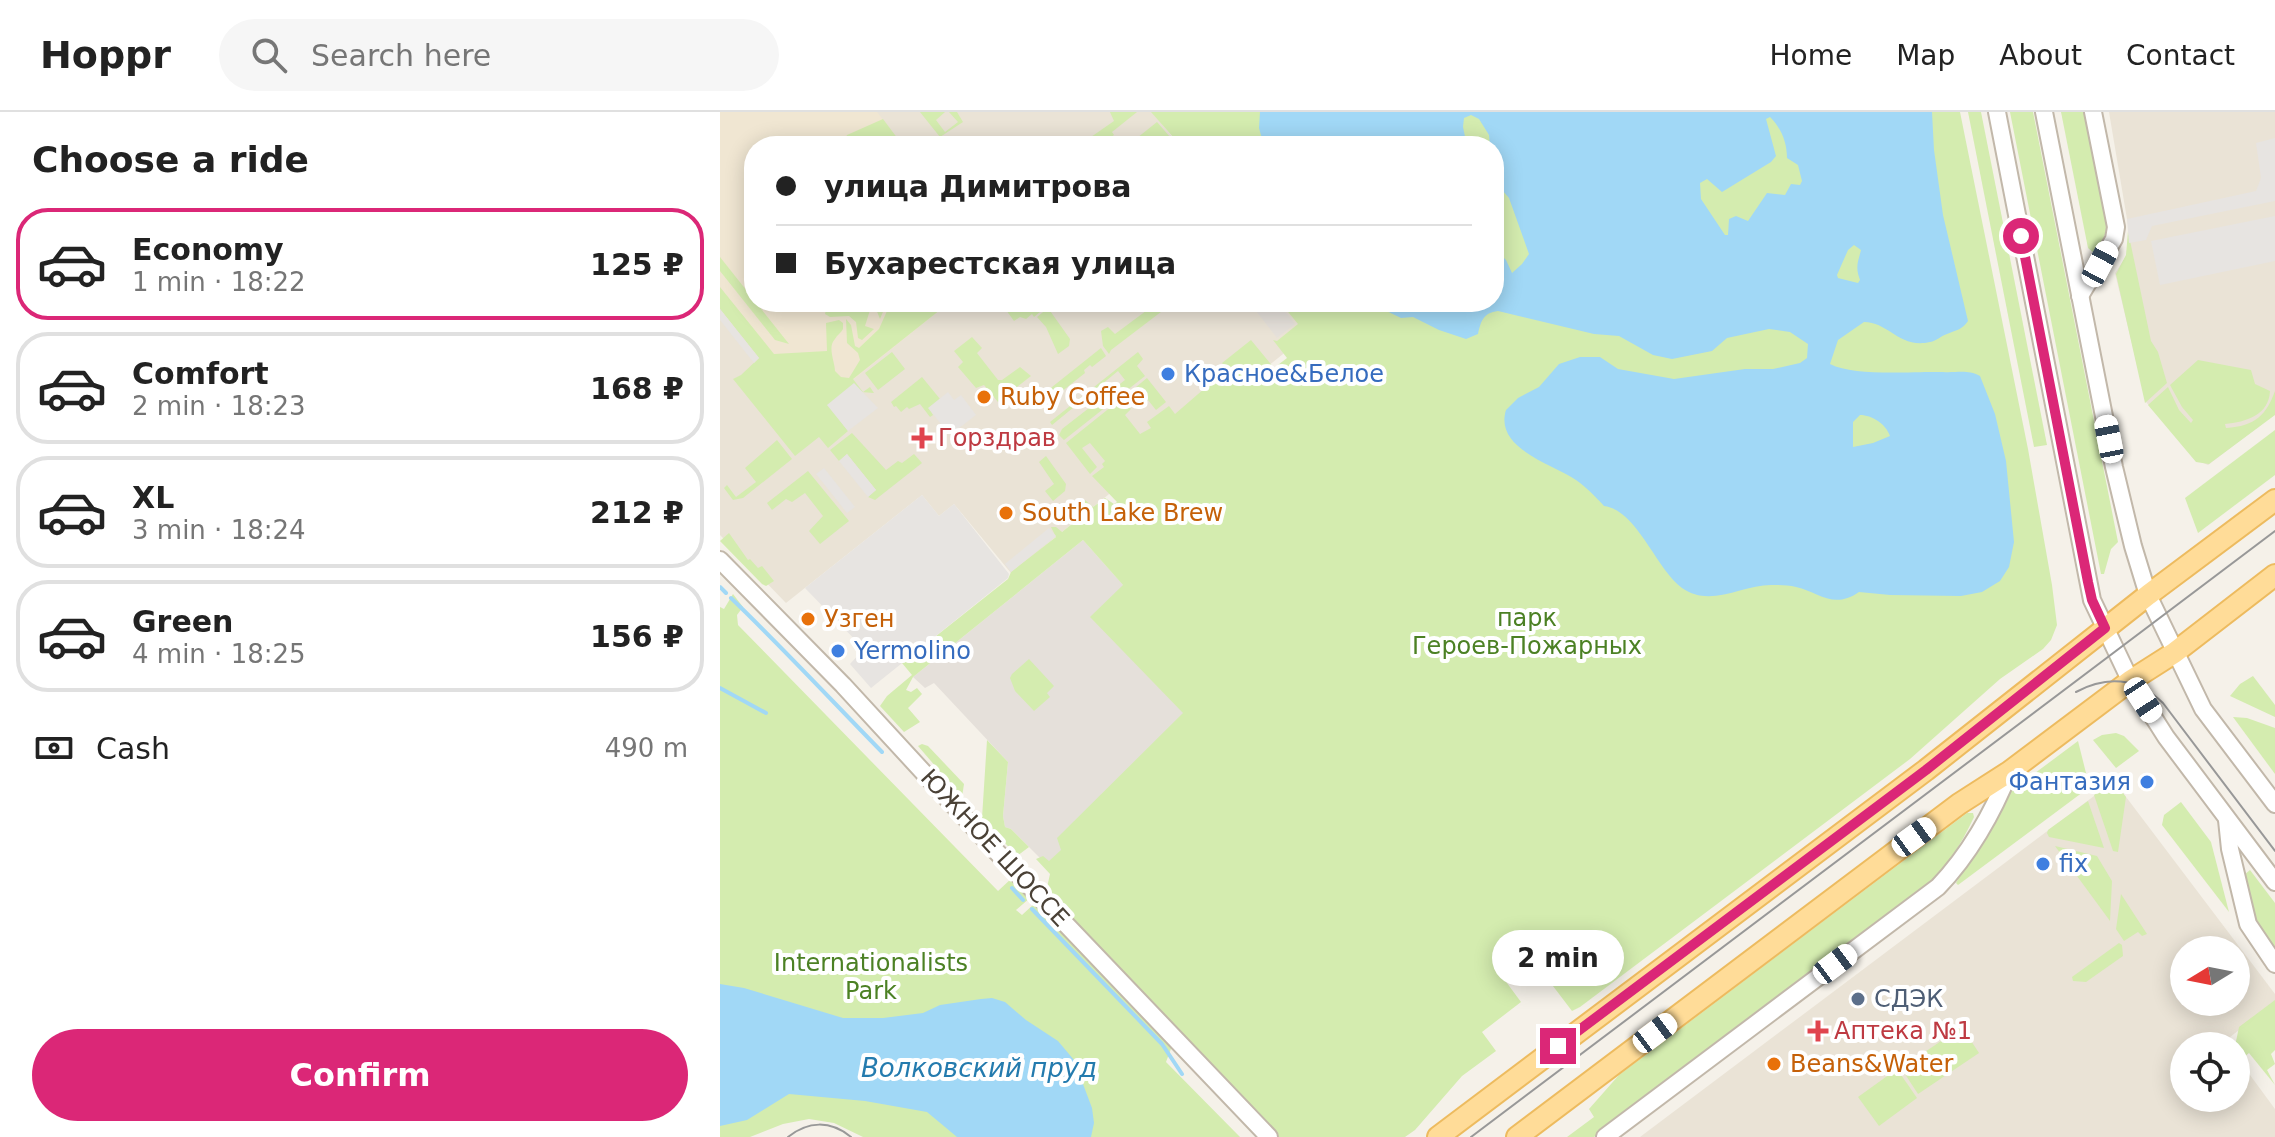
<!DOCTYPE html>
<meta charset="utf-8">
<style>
body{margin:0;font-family:"DejaVu Sans",sans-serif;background:#f6f6f6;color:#222;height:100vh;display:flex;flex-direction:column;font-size:30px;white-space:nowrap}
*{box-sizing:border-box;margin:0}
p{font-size:26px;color:#767676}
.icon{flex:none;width:44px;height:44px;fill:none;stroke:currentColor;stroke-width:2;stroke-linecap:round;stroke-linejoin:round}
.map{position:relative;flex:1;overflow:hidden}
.panel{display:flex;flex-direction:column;background:#fff;width:720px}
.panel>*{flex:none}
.top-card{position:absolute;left:24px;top:24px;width:760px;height:176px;border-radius:32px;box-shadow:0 4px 20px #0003;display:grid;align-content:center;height:176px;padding:0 32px;background:#fff}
.needle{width:52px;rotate:260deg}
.buttons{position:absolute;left:1450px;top:824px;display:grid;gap:16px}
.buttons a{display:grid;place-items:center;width:80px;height:80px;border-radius:50%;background:#fff;box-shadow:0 4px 20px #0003;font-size:40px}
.end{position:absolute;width:36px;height:36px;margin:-18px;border:10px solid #db2777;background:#fff;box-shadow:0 0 0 4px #fff}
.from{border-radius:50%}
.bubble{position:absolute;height:56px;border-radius:28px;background:#fff;box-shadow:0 4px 20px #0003;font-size:26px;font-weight:600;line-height:56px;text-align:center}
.car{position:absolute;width:24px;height:48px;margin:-24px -12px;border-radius:10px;box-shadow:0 0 6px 2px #0007;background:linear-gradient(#fff 24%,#345 0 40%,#fff 0 76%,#345 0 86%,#fff 0)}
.top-card b{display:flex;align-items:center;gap:28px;height:76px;font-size:30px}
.top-card b+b{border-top:2px solid #e0e0e0}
.top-card i{width:20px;height:20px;background:#222}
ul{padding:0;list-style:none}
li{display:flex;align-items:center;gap:24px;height:112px;margin:0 16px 12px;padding:0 16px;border:4px solid #e0e0e0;border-radius:32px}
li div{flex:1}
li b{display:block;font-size:30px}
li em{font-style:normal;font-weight:600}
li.current{border-color:#db2777}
li>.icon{width:72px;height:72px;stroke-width:1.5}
h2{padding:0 32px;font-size:36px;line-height:96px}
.pay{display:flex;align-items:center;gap:20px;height:88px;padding:0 32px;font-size:30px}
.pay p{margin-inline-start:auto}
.cta{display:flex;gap:16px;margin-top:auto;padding:16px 32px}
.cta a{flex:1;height:92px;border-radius:48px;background:#db2777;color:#fff;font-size:32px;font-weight:600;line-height:92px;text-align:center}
header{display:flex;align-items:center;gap:48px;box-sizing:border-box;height:112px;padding:0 40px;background:#fff;border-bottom:2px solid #e0e0e0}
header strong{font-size:38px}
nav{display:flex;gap:44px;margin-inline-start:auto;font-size:28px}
.search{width:560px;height:72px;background:#f6f6f6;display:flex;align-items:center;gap:20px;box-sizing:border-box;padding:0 28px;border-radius:44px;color:#767676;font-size:30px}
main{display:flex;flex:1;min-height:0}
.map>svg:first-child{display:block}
.residential{fill:#eae3d6;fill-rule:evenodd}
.industrial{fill:#e5e0da}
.education{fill:#f0e6d2}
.green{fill:#d4ecaf}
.parking{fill:#e7e4e1}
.water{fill:#a1d8f6;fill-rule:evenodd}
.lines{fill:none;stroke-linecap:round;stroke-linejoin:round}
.stream{stroke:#a1d8f6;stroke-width:4}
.minor-casing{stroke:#c2b8aa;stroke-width:20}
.major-casing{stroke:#edbb5f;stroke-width:24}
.minor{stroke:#fff;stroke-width:16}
.major{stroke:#ffdc98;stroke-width:20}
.tram{stroke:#989898;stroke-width:2}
.route{stroke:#db2777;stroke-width:10}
.shop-dot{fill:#3f7fe0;stroke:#fff;stroke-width:3}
.food-dot{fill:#e8710a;stroke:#fff;stroke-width:3}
.health-dot{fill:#e0444e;stroke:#fff;stroke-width:3}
.service-dot{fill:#5c6f8a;stroke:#fff;stroke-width:3}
.labels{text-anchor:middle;stroke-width:8;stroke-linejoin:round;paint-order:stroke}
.shop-label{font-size:24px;fill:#366cbe;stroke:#fff;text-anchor:start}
.food-label{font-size:24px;fill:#c56008;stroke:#fff;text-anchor:start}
.health-label{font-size:24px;fill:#be3a42;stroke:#fff;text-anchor:start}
.park-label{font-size:24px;fill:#4c8124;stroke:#fff}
.street-label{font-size:24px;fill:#4a4136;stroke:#fff}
.service-label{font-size:24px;fill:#4e5e75;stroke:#fff;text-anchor:start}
.water-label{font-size:26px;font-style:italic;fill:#247bae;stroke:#fff}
</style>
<header>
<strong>Hoppr</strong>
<div class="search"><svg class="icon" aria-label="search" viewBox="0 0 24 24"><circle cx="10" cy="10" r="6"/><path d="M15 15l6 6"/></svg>Search here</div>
<nav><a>Home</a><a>Map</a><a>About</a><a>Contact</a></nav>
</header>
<main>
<section class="panel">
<h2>Choose a ride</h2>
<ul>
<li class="current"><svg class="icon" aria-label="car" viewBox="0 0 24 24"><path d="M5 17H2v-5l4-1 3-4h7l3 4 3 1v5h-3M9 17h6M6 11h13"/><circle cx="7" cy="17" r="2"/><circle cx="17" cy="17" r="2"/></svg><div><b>Economy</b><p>1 min · 18:22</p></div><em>125 ₽</em></li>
<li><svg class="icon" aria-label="car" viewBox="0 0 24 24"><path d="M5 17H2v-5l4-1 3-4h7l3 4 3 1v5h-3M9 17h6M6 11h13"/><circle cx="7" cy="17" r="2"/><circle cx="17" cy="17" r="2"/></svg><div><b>Comfort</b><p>2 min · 18:23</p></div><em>168 ₽</em></li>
<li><svg class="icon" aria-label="car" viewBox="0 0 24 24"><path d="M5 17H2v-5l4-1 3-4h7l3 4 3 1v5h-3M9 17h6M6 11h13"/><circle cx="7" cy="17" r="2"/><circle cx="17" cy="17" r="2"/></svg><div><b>XL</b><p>3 min · 18:24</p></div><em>212 ₽</em></li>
<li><svg class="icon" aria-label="car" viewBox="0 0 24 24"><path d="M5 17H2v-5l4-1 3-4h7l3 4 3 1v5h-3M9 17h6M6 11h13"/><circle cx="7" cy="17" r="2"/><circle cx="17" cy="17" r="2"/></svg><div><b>Green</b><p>4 min · 18:25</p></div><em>156 ₽</em></li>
</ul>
<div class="pay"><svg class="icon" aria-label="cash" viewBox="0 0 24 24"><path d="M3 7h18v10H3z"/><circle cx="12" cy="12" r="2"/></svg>Cash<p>490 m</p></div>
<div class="cta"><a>Confirm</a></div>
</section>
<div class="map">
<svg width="1555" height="1025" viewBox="0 0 1555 1025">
<rect width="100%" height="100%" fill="#f5f1e9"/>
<!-- residential -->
<g class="residential">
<polygon points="0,0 432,0 460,34 34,34 34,190 562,190 588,222 291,461 234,392 219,404 202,383 66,491 0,423"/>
<polygon points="1389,0 1555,0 1555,302 1488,353 1476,348 1426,290 1395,161 1407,143 1410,125"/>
<path d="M1394,669L1555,882V890L1505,929L1508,934H1464V986H1516V944L1555,997V1025H920ZM1464,838H1516V890H1464Z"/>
</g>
<!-- industrial -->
<g class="industrial">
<polygon points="529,190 558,190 575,212 557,226"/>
<polygon points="363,428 421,493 487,611 331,757 291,717 285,715 283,704 288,650 214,571 205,576 193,565"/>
</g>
<!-- education -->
<polygon class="education" points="0,0 157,0 178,27 168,34 34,34 34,190 230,190 88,304 0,194"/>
<!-- green -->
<g class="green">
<polygon points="200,0 225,0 216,8 225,20 238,10 229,0 237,0 243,10 220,25"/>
<polygon points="390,0 417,0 392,20 394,23 377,34 371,25 394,9"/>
<polygon points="431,0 1240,0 1308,337 1332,473 1337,513 1331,528 1323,537 1280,567 1190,647 860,895 852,899 820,857 806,866 795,853 781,863 801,890 762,920 776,939 742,964 695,1018 685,1025 559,1025 326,780 330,762 316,747 323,744 329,749 341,738 337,726 463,601 370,505 403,473 363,428 193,565 186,578 191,580 197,576 202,582 188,596 200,610 184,620 160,594 167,584 192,563 182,551 288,467 291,460 336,425 331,415 336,415 342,420 368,399 364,392 365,388 373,395 385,386 394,392 397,390 372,364 384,355 382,352 385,349 370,331 362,336 377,355 370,362 346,331 402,286 411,297 405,303 420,322 431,316 427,310 449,294 455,302 507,257 502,251 531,228 554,256 567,246 553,228 557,229 578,212 560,190 774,190 774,34 443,34 453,25"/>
<polygon points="1248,0 1261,0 1327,333 1314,335"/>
<polygon points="1290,0 1313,0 1398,430 1391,437 1384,462 1381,462"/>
<polygon points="1341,0 1365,0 1387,116 1380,137 1375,142 1368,136"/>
<polygon points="163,7 178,27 168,34 151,34 152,28 142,24 132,24 134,34 122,34 127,23"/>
<polygon points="437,10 450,25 439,34 407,34"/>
<polygon points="1408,119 1431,229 1438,240 1447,271 1425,291 1396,162 1406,143"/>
<polygon points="0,145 69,232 55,228 0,159"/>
<path d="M0,175L54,242L107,239L106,211L119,208L123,211V217C121,221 117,223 115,227C107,235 115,250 115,259L121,265L129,266L140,248L138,241L127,231L126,207L131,213L135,234L139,236L159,217L171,190H230L133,267L143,280L150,275L154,281L141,280L108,293L128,319L108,336L99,325L75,344L13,267L21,263L39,246L0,197Z"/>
<polygon points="108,190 141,190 145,194 150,190 167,190 160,207 156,197 150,198 145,214 154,217 142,228 138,226 136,210 129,204 110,205 105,202"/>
<polygon points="296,190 322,190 326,195 314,205 312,202 306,207 300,205 294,209 286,198"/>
<polygon points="438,190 454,190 391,238 389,242 383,234 381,219 388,215 395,222"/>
<polygon points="328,196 350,227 349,234 338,242 326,215 317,205"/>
<polygon points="252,225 262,236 257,241 278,268 282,268 300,255 311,264 278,290 264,273 256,276 238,255 243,250 234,239"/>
<polygon points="381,236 386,244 372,255 370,253 364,258 365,261 331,288 323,287 322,283"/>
<polygon points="172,240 185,257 158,278 145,261"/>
<polygon points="418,240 423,247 417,254 425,264 344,328 339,323 342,317 405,268 398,259 332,313 330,310"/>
<path d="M1478,248L1531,258L1535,272L1550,279C1549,303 1526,310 1505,312L1506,316C1536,314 1546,303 1555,279V303L1489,352L1476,350L1428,293L1448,275L1459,298L1471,311L1473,308L1462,295L1450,273Z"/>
<polygon points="202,265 220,287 209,296 213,303 210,305 200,292 189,297 187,295 181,300 176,294 174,295 171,290"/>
<polygon points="427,266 446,290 436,298 428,288 416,297 405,284"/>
<polygon points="1555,318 1555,363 1478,421 1465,386"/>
<polygon points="132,321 166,358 178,349 182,351 194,342 202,351 155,388 148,385 156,378 127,342 119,349 110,338"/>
<polygon points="57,328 72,347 23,386 13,388 4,376 7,373 16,385 36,370 25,356"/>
<polygon points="326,344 346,372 345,379 333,389 325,379 334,372 319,350"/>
<polygon points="88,359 129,409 100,432 89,419 103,404 85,381 72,390 66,387 52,398 47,391"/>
<polygon points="9,421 28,448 30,447 38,456 42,454 54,469 46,474 42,472 0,429"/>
<polygon points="13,482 23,495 17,503 18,513 278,779 292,766 310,786 296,798 302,803 315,791 452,934 446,950 520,1025 143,1025 114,1011 89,1007 63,1012 30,1025 0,1025 0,495 4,497"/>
<polygon points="309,547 334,574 327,581 330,585 314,599 295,579 290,566 292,562"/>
<polygon points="1533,564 1555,593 1555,605 1510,584 1520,572"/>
<polygon points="1513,605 1527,606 1555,616 1555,662"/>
<polygon points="1396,621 1404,624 1419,639 1396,656 1373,628 1382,623"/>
<polygon points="267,628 288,650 283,704 285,715 291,717 309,735 297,744 262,706"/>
<polygon points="1358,629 1368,669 1363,680 1238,773 1236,771 1287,682"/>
<polygon points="202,632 208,634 244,672 242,685 198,634"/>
<polygon points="1391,671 1396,672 1406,685 1398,740 1393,739 1374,683"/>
<polygon points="1368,689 1384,736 1329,725 1327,721 1328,718"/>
<polygon points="1461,690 1491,730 1509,800 1442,713 1444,703"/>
<path d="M1247,701H1253L1254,705C1241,733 1225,758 1202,778L874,1025H847L874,1005L869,997L899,963Z"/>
<polygon points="1335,734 1377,744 1392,769 1390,809"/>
<polygon points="1530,758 1555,791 1555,837 1537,812 1524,763"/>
<polygon points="1401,782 1427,822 1422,824 1418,820 1404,829 1396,817"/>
<polygon points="1399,831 1402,833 1403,844 1366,870 1353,869 1352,865"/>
<polygon points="1555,888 1555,938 1551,942 1555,952 1547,958 1555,973 1529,941 1524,945 1515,934 1519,915"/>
<polygon points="1242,915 1259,941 1198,982 1181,956"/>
<polygon points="1177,957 1197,986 1159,1014 1138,985"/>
</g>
<!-- parking -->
<g class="parking">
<polygon points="1555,26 1555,89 1432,114 1426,128 1409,131 1407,107 1536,79 1541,66 1536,31"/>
<polygon points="1555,104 1555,149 1440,173 1431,129"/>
<polygon points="0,197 39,246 34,251 0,208"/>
<polygon points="134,271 158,296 128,319 107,293"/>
<polygon points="228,280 234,288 241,283 256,303 230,323 208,296"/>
<polygon points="127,342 156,378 148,385 119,349"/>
<polygon points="104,356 135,395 127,401 96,362"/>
<polygon points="202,383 219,404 234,392 289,462 288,466 151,576 130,552 144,537 85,476"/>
<polygon points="329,416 336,424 291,460 285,452"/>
</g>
<!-- water -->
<g class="water">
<path d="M540,0H1212L1214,38L1223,103L1248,209C1242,218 1236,218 1227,222C1220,224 1217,229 1210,230C1179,237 1169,210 1144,210L1118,228L1110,252C1135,265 1194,259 1223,260C1237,261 1247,257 1260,264L1275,302L1286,349L1294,430L1289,455L1280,469L1262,480L1241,484L1170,483L1139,480C1113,498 1099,480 1076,475C1068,473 1059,473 1051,473C1022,473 990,496 962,476C936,457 917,398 884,394C876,385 866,375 856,368C833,352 774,337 786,298L798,286L819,275L839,252L860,245H880L898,257L954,267L1025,257H1053L1080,251L1087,246L1088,232L1070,220L1049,217L1007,226L992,239L952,247L933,243L899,224L874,222L778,199C763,201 761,209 758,222L746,227L719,218L693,205L681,206L648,190H774V136L786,148L792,161L802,152L809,142L789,86L783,79L774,34H770L769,23L759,7L751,3L744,6L743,15L747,34H544L539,16ZM1050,5C1061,16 1067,30 1067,46L1078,53L1082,69L1080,73L1071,72L1065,83L1047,81L1028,109L1016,104L1009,107L1008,123H1005L981,87L980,71L987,67L1002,80L1051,50L1056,44L1046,7ZM1134,133L1141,138C1138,150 1135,155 1140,168L1138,171L1118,166L1117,163L1128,138ZM1140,303C1152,303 1166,312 1170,324L1153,331L1133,335V310Z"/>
<polygon points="0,872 24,876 123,906 163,906 203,901 220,893 261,887 272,886 285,890 306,908 338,929 354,948 372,996 374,1011 371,1025 237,1025 207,1000 145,989 69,982 27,1008 0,1014"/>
</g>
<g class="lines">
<!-- stream -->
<g class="stream">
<polyline points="0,475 6,481"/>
<path d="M11,486C63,536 112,589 162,640"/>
<polyline points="0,576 46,601"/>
<polyline points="292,776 303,788"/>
<polyline points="312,797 442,932 462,962"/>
</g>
<defs>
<g id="minor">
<polyline points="1277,0 1372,488 1411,570 1446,625 1555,770"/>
<polyline points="1324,0 1394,355 1413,434 1428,483 1483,597 1555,692"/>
<polyline points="1360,184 1394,127 1396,115 1373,0"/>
<polyline points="0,448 123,573 274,737 549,1025"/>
<polyline points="1507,708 1510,737 1528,812 1555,852"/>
<path d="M885,1025L1218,775C1248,744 1273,701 1289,660"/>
</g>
<g id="major">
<polyline points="718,1025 1206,658 1428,483 1555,388"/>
<polyline points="797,1025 1239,692 1289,660 1410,569 1454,541 1555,463"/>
</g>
</defs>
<!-- minor casing -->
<use href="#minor" class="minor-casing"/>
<!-- major casing -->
<use href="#major" class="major-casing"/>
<!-- minor -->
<use href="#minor" class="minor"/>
<!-- major -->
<use href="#major" class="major"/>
<!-- tram -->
<g class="tram">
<path d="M1356,580C1388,563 1417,566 1443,591L1555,739"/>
<path d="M68,1025C88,1009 110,1008 131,1025"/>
<polyline points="751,1025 1555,419"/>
</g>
</g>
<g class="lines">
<!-- route -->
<polyline class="route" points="838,934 1206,658 1385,516 1372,488 1368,470 1301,124"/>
</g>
<!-- markers -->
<g class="shop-dot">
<circle cx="448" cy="262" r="8"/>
<circle cx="118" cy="539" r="8"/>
<circle cx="1427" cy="670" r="8"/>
<circle cx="1323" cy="752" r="8"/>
</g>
<g class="food-dot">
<circle cx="264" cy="285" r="8"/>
<circle cx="286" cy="401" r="8"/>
<circle cx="88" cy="507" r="8"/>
<circle cx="1054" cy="952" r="8"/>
</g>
<g class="health-dot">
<path d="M198 314h8v8h8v8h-8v8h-8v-8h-8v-8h8z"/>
<path d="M1094 907h8v8h8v8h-8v8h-8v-8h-8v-8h8z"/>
</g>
<circle class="service-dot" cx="1138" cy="887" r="8"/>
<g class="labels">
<!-- shop labels -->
<g class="shop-label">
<text x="464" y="270">Красное&amp;Белое</text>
<text x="134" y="547">Yermolino</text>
<text x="1411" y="678" text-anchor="end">Фантазия</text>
<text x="1339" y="760">fix</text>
</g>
<!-- food labels -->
<g class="food-label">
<text x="280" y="293">Ruby Coffee</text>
<text x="302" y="409">South Lake Brew</text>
<text x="104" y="515">Узген</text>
<text x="1070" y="960">Beans&amp;Water</text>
</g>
<!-- health labels -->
<g class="health-label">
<text x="218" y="334">Горздрав</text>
<text x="1114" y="927">Аптека №1</text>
</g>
<!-- park labels -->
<g class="park-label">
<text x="807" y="514">парк<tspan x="807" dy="28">Героев-Пожарных</tspan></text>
<text x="151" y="859">Internationalists<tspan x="151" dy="28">Park</tspan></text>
</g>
<!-- street labels -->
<g class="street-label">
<text transform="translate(275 736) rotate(47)" y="8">ЮЖНОЕ ШОССЕ</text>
</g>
<!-- service labels -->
<g class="service-label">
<text x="1154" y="895">СДЭК</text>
</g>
<!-- water labels -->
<g class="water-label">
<text x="259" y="965">Волковский пруд</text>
</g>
</g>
</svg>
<div class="buttons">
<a><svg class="needle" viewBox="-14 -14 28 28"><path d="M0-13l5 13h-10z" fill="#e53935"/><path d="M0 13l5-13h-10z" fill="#767676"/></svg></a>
<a><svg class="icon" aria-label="locate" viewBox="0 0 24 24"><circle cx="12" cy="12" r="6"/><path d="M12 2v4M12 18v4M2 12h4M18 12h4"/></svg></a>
</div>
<i class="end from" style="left:1301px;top:124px"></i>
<i class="end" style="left:838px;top:934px"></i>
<div class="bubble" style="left:772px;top:818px;width:132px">2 min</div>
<i class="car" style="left:1380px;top:152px;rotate:28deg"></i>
<i class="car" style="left:1389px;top:327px;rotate:349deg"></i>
<i class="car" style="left:1423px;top:588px;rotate:147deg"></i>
<i class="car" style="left:1194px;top:725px;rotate:54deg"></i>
<i class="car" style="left:1115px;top:852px;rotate:53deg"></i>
<i class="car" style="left:935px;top:921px;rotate:53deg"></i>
<div class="top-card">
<b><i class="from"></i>улица Димитрова</b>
<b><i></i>Бухарестская улица</b>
</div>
</div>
</main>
